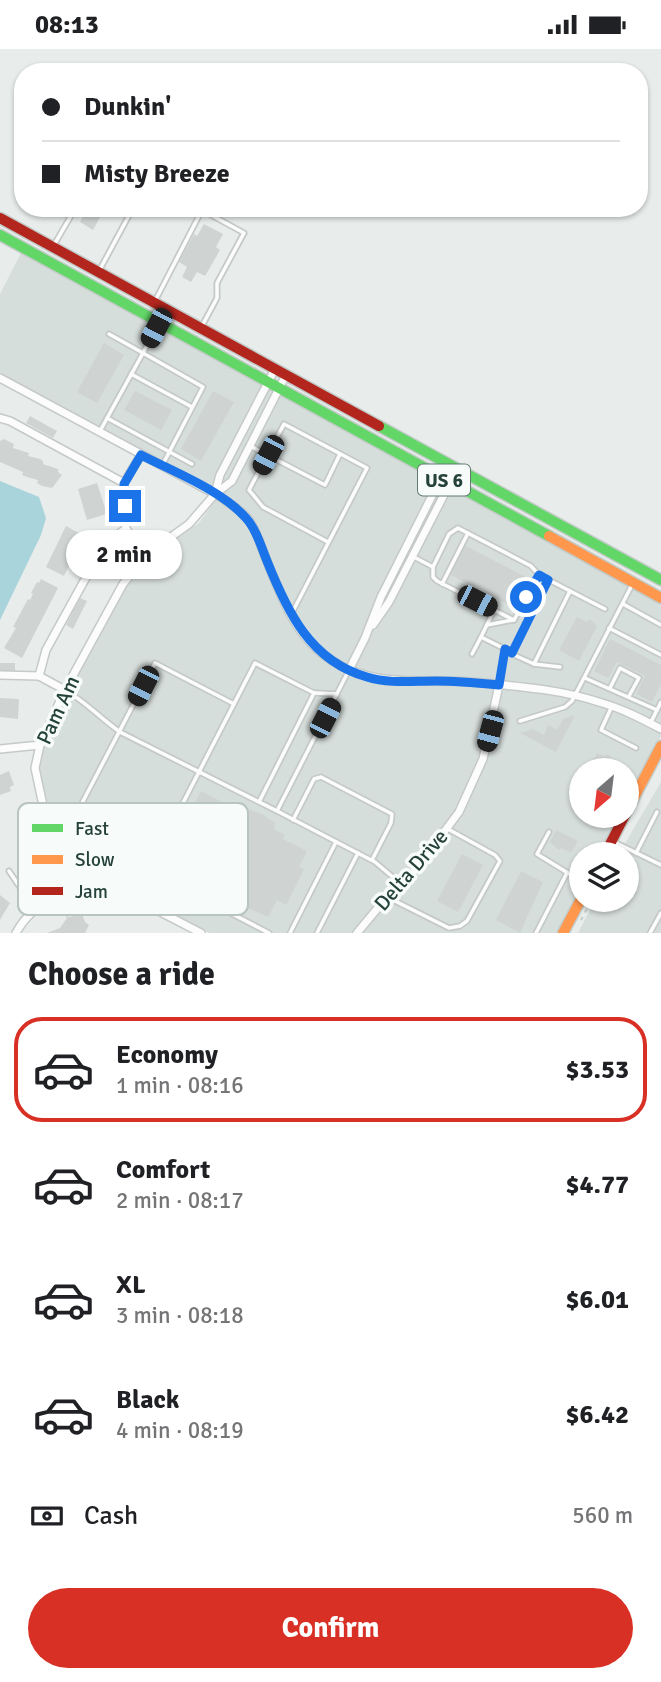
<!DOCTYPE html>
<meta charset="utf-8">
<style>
body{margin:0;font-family:Signika,sans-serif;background:#f6f6f6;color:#202124;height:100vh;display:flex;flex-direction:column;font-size:26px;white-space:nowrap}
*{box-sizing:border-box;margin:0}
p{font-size:23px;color:#757577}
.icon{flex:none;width:38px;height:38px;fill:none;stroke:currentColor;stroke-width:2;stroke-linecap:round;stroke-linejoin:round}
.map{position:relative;height:884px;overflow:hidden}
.panel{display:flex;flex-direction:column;background:#fff;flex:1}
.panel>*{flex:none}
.hud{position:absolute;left:14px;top:14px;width:634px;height:154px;border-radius:28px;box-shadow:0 2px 5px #0004;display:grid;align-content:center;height:154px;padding:0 28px;background:#fff}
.needle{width:46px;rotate:208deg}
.buttons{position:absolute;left:569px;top:709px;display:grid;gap:14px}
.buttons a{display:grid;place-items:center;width:70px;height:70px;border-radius:50%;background:#fff;box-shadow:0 2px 5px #0004;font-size:35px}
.end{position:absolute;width:32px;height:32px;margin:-16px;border:9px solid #1a73e8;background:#fff;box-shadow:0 0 0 4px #fff}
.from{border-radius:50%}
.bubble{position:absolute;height:49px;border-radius:24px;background:#fff;box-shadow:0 2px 5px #0004;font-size:23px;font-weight:800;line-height:49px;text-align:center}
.car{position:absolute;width:21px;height:42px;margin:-21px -10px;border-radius:9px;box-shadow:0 0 5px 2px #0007;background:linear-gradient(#222 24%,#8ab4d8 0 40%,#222 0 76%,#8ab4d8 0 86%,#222 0)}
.hud b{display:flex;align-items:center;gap:24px;height:66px;font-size:26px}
.hud b+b{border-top:2px solid #e0e0e0}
.hud i{width:18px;height:18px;background:#202124}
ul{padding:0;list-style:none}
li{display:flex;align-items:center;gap:21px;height:105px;margin:0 14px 10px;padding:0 14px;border:4px solid transparent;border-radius:28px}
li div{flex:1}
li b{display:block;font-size:26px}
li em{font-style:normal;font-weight:800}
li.on{border-color:#d93025}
li>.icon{width:63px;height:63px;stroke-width:1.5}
h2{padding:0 28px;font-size:32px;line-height:84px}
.pay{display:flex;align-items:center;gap:18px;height:77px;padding:0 28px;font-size:26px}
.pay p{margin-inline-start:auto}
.action{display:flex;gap:14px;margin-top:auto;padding:14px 28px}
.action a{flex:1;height:80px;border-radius:42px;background:#d93025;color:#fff;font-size:28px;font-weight:800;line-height:80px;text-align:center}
.status{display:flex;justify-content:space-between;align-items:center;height:49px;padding:0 35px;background:#fff;direction:ltr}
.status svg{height:19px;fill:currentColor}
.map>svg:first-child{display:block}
.built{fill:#d6dedb}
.water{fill:#a9d4db}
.building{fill:#cfd4d2}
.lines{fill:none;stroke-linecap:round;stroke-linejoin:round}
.lane-casing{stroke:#c5cac8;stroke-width:7}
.street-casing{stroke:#c5cac8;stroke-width:10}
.fast-casing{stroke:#c3cbc8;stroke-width:13}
.slow-casing{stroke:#c3cbc8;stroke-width:13}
.jam-casing{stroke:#c3cbc8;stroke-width:13}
.path{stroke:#c3ccca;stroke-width:2;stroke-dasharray:3.5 5;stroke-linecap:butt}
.lane{stroke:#fcfcfc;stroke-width:3.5}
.street{stroke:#fcfcfc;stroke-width:7}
.fast{stroke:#63d668;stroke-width:10}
.slow{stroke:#ff974d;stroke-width:10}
.jam{stroke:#b3261e;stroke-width:10}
.route{stroke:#1a73e8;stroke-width:9}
.labels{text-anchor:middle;stroke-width:7;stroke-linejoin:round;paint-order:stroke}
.shield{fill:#f7fbf9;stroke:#637a73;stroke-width:2}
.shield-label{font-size:19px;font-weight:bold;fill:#24423a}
.street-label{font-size:21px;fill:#24423a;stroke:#f7fbf9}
.key{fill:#f7fbf9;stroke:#b8c4c0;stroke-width:2}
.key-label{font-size:19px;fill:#24423a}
</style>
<div class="status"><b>08:13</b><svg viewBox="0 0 49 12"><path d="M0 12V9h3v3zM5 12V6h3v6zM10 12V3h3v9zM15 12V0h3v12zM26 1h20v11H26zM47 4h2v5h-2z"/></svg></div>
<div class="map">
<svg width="661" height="884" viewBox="0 0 661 884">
<rect width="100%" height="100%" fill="#e8edeb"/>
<!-- built -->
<g class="built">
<polygon points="21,204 661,554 661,687 627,755 626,721 581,721 581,766 621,767 601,805 581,805 581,845 561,884 209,884 69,808 64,801 49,761 39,719 44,697 67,647 124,540 148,508 199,474 216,450 0,334 0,245"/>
<polygon points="661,733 661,884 578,884 595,851 626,850 626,805 619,805"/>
</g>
<!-- water -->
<polygon class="water" points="0,432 39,448 46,469 41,486 0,571"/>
<!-- building -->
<g class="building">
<polygon points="87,159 105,159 93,181 80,173"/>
<polygon points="204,175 223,185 216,198 220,201 205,227 197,223 191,233 182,228 187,218 179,213 194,185 197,187"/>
<polygon points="104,294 124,306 97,354 77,343"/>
<polygon points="135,342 172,361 161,381 124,361"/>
<polygon points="213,342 234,353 201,412 181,400"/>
<polygon points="30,367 57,382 53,389 26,374"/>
<polygon points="4,390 14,395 13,399 29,404 28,407 40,410 43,412 43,415 58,420 58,423 62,426 52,439 42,437 37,434 38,431 27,428 22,426 23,423 0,413 0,392"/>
<polygon points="97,434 107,465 87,471 78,440"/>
<polygon points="66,477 84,487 64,527 46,518"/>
<polygon points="464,496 530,530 515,559 449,525"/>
<polygon points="41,530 58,539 22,609 4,599 16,579 13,578 28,550 30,551 33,545 31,544 37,533 39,534"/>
<polygon points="80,549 87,552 73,580 66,576"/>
<polygon points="577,568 587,573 590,570 597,577 579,612 559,601"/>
<polygon points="610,590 661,616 661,635 652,653 636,645 645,627 617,613 608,629 594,622"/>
<rect x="0" y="614" width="15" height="9"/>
<polygon points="0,649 19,650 18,670 0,668"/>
<polygon points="575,666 556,703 520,684 533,680 544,686 548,676 557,681 563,670"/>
<polygon points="597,704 605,708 606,705 612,708 610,710 618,714 616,719 619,721 589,721"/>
<polygon points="9,722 14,736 10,738 11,742 0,746 0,726"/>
<polygon points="201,742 245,765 248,760 262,765 275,774 274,780 285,786 283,790 307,802 299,818 304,820 286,856 277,851 268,868 228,850 236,836 221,828 213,843 175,823 184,805 181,804 189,789 179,784"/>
<polygon points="556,781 578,792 571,804 561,799 559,801 550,793"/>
<polygon points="462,805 483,816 458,863 437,852"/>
<polygon points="521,822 543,833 520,884 496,871"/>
<polygon points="0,846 10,854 0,871"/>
<polygon points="64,865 69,868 82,865 85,873 89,876 85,884 47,884 60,879 67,869"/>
</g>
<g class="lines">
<defs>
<g id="lane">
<polyline points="54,196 72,165 78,159"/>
<polyline points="99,222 133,159"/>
<polyline points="155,252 202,161 244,184 217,234 217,249 202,277"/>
<polyline points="109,285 143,304 158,276"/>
<polyline points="131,325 192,358"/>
<polyline points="107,369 192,415"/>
<polyline points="100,382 143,304 203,338 163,415"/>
<polyline points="252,398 325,436 340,405"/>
<polyline points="412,507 433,518 449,485 458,479 531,517 539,526 549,531"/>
<polyline points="433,518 433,528 437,532 514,571"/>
<polyline points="442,535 468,484"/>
<polyline points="570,542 605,560"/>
<polyline points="623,555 661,576"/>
<polyline points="494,561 481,588 505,600 500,634"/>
<polyline points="292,564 367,419 284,375 249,441 263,458 328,493"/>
<polyline points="514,571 539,526"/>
<polyline points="487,576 513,571"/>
<polyline points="609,579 661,606"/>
<polyline points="505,600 512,605 549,531 570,542 534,615 512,605"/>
<polyline points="472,605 481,588"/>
<polyline points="534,615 560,618"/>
<polyline points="585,629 657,661"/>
<polyline points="610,639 620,619 639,629 629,647"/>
<path d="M65,641C86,653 100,669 120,683L277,762L348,623"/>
<polyline points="315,644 337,645"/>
<path d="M234,655L155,614L81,756C81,768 87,784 94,793L269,884"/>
<polyline points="612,657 601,681 636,699"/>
<polyline points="520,672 565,658 572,652 632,536"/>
<polyline points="651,673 661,653"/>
<polyline points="277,762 375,813 401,835"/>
<polyline points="293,771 314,730 321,728 392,765 391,774 372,811"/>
<polyline points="549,783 537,805 581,832"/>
<polyline points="614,793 661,816"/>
<polyline points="636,804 657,763"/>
<polyline points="9,822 34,859"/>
<polyline points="148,822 255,614 314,644 259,753"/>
<polyline points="387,848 449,879 460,877 467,872 500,812 495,806 448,780"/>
<polyline points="215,856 228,832"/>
<polyline points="290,884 336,793"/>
<polyline points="317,884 358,804"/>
<polyline points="536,884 567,824"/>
<polyline points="650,884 661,864"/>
</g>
<g id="street">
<path d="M0,329L215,445C227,452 240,460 249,471C256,481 260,494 264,505C280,544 294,588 331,611C375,640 422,629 471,633C515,637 561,640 602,654C623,660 642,670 661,680"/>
<polyline points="0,369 10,372 124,434"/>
<polyline points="141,406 124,434 126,480 146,506"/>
<polyline points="215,444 220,426 275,320"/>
<polyline points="373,576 389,553 450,434"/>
<polyline points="349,621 365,589 381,548 441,429"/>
<polyline points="0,626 39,627 65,641"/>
<polyline points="39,627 46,601 105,494 126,480"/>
<polyline points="0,700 40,696"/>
<path d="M16,884C27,863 43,855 62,842C69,836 76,829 83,823"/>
<polyline points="201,884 83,823 68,812 61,802 44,761 35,719 40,696 65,641 123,535 146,506 189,475 215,445 232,432 286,326"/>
<polyline points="357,884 387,848 417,819 459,763 483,710 499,636"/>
</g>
<g id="fast">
<polyline points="0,186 549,487"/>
<polyline points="379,377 661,531"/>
</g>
<g id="slow">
<polyline points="549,487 661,549"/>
<polyline points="626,764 661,697"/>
<polyline points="563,884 581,850"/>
</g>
<g id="jam">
<polyline points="0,169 379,377"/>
<polyline points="605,805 625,766"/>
</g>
</defs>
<!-- lane casing -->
<use href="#lane" class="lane-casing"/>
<!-- street casing -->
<use href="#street" class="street-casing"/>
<!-- fast casing -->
<use href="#fast" class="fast-casing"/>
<!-- slow casing -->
<use href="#slow" class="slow-casing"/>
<!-- jam casing -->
<use href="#jam" class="jam-casing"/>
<!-- path -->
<polyline class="path" points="581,871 592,850"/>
<!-- lane -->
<use href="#lane" class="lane"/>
<!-- street -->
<use href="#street" class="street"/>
<!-- fast -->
<use href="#fast" class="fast"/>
<!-- slow -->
<use href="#slow" class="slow"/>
<!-- jam -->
<use href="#jam" class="jam"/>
</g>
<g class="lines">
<!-- route -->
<path class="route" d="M125,457L124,435L141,406C174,423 221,441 246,469C256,480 261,497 267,512C287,562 310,612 367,628C389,635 412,632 436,632C457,632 478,634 499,636L505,600L512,604L548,531L539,526L526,548"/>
</g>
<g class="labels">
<!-- shield labels -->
<rect class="shield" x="418" y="415.5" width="52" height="31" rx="5"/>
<g class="shield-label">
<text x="444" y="438">US 6</text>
</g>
<!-- street labels -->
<g class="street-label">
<text transform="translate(58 661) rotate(-65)" y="7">Pam Am</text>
<text transform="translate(411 821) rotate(-49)" y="7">Delta Drive</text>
</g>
</g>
<!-- legend -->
<rect x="18" y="754" width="230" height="112" rx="10" class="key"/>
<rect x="32" y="775" width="31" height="8" fill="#63d668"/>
<rect x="32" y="806" width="31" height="9" fill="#ff974d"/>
<rect x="32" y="838" width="31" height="8" fill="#b3261e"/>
<g class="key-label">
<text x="75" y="786">Fast</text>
<text x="75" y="817">Slow</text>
<text x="75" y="849">Jam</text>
</g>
</svg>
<div class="buttons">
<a><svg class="needle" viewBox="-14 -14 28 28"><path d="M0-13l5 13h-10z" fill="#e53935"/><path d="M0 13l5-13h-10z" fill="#757577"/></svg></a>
<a><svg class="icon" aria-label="layers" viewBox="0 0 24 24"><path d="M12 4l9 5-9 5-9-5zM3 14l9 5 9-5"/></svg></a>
</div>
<i class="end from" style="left:526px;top:548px"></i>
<i class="end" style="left:125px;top:457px"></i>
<div class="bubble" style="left:66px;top:481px;width:116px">2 min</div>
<i class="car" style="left:156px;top:279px;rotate:208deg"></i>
<i class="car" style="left:268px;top:406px;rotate:208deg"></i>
<i class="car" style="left:477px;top:552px;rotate:117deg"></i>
<i class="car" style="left:143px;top:637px;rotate:207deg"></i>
<i class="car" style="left:325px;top:669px;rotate:27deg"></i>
<i class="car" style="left:490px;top:682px;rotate:195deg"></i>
<div class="hud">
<b><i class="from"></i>Dunkin'</b>
<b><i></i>Misty Breeze</b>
</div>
</div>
<section class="panel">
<h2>Choose a ride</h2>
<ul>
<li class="on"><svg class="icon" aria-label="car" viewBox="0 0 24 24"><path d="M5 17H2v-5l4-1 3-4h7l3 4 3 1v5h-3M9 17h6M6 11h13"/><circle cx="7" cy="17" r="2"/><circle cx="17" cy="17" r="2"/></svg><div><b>Economy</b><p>1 min · 08:16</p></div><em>$3.53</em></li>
<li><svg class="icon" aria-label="car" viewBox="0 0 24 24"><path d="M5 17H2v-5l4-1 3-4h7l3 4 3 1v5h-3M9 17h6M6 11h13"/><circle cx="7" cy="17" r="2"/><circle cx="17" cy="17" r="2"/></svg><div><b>Comfort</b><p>2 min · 08:17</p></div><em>$4.77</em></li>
<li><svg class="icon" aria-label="car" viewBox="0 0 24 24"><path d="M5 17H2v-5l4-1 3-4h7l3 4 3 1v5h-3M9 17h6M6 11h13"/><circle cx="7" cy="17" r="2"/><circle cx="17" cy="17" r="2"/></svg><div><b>XL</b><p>3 min · 08:18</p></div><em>$6.01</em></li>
<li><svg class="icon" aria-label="car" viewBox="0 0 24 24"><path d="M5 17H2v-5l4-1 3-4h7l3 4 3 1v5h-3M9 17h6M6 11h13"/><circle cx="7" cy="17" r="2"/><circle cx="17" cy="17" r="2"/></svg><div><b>Black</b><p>4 min · 08:19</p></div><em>$6.42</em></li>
</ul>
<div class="pay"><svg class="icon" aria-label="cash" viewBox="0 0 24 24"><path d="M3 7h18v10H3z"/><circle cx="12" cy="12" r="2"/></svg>Cash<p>560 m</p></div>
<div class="action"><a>Confirm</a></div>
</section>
